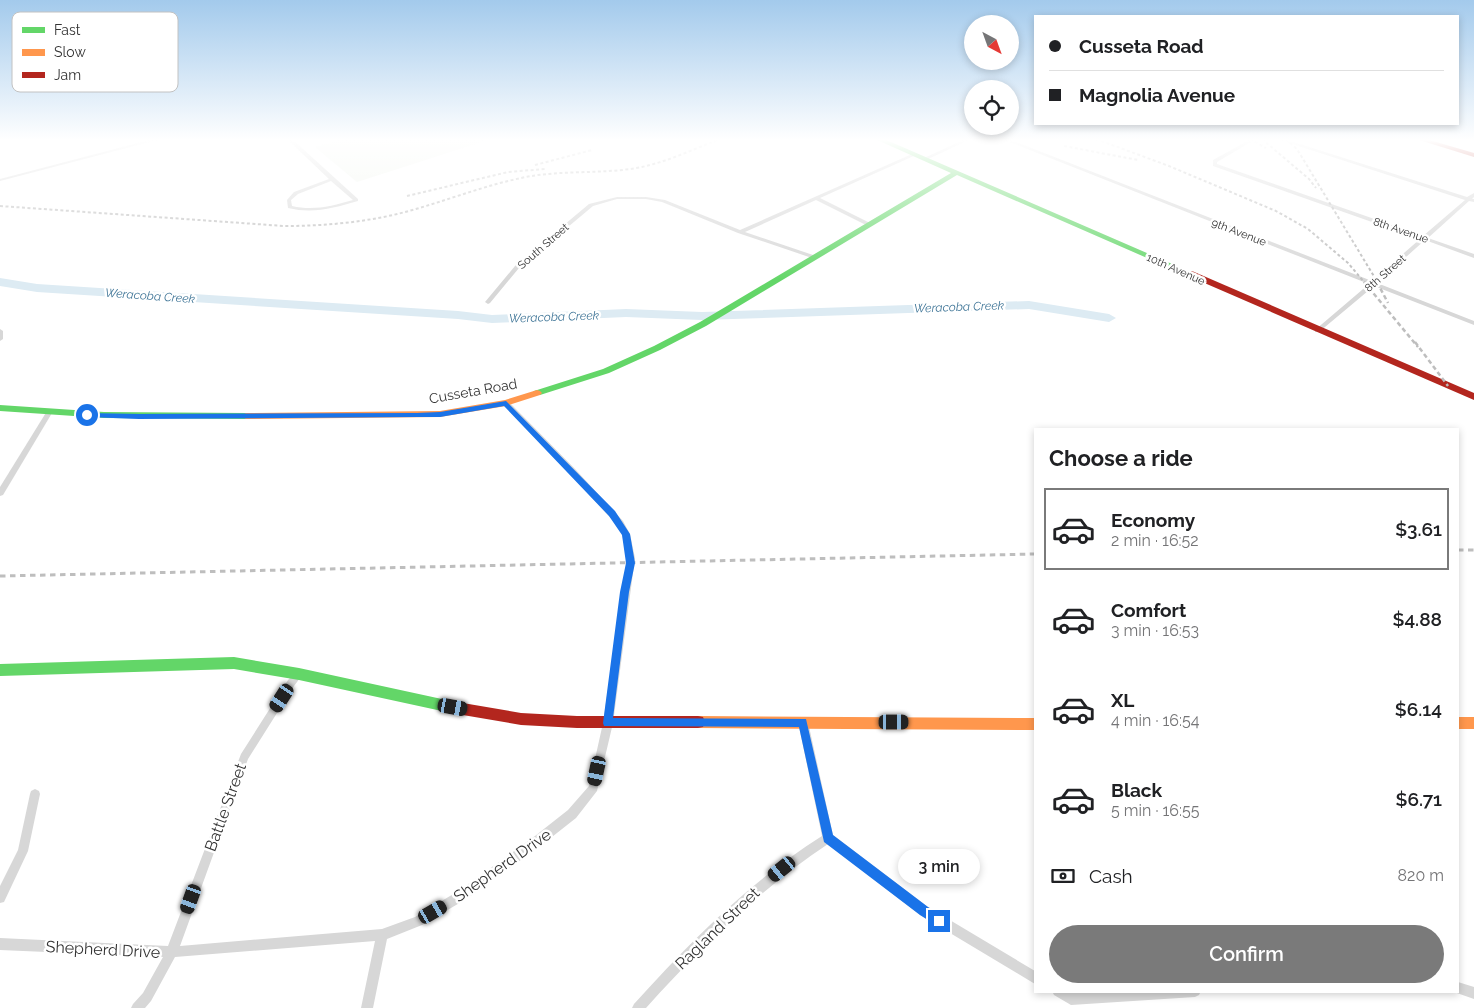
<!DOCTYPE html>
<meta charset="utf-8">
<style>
body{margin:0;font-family:Raleway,sans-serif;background:#f2f2f2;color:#202124;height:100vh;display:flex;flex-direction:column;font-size:19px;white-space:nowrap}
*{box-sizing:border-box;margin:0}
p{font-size:16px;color:#757577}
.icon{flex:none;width:28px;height:28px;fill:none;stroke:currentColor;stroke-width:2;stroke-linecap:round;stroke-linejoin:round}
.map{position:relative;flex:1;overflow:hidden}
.drawer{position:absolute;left:1034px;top:428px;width:425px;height:565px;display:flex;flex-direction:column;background:#fff;border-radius:0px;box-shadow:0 2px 8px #0003}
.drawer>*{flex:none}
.guide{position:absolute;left:1034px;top:15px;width:425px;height:110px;border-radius:0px;box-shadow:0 2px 8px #0003;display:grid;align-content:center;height:110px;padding:0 15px;background:#fff}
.needle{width:32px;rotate:139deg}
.controls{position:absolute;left:964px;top:15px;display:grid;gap:10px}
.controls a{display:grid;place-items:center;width:55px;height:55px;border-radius:50%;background:#fff;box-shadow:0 2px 8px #0003;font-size:25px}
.end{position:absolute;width:22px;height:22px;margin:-11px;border:6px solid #1a73e8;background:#fff;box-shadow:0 0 0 2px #fff}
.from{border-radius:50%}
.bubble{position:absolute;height:35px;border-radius:18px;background:#fff;box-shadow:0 2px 8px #0003;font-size:16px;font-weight:600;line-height:35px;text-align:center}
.car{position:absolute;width:15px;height:30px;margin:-15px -8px;border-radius:6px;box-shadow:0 0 4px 1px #0007;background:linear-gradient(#222 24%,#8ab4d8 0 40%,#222 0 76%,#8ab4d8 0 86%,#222 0)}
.guide b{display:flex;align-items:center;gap:18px;height:48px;font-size:19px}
.guide b+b{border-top:1px solid #e0e0e0}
.guide i{width:12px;height:12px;background:#202124}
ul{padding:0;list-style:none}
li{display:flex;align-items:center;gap:15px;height:82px;margin:0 10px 8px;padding:0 5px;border:2px solid transparent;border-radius:0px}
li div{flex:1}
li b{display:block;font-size:19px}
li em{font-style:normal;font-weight:600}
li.active{border-color:#7a7a7a}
li>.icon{width:45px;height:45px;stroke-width:1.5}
h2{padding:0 15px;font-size:22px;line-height:60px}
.pay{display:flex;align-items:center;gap:12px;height:55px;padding:0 15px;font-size:19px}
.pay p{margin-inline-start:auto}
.cta{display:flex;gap:10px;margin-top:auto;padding:10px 15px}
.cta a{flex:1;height:58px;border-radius:30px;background:#7a7a7a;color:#fff;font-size:20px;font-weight:600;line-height:58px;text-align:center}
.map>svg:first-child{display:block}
.green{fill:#f1f5ed}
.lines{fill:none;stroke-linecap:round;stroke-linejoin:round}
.river{fill:#ddebf3;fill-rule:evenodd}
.street{fill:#d7d7d7;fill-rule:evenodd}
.fast{fill:#63d668;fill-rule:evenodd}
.slow{fill:#ff974d;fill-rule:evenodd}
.jam{fill:#b3261e;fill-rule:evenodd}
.rail-far2{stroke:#bebebe;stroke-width:2;stroke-dasharray:3 2.5;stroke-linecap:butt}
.rail-far1{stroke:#bebebe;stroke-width:2.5;stroke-dasharray:4.5 3;stroke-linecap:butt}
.rail{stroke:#bebebe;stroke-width:3;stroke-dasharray:5.5 4.5;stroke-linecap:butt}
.route{fill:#1a73e8}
.labels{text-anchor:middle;stroke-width:5;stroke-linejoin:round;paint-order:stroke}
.far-street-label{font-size:11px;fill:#333;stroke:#fff}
.far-water-label{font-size:12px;font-style:italic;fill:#3f7597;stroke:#fff}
.street-label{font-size:14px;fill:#333;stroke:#fff}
.near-street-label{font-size:16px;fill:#333;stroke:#fff}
.key{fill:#fff;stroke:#c2c2c2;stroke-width:1}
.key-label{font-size:14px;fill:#333}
</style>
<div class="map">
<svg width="1474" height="1008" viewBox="0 0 1474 1008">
<rect width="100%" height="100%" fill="#fff"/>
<!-- green -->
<polygon class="green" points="342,139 491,139 357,182 315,147"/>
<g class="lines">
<!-- river -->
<polygon class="river" points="0,278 37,284 458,311 492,315 626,309 702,312 1029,301 1109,314 1116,318 1109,322 1029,309 702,320 626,317 492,323 458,319 37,292 0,286"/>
<!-- street -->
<g class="street">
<polygon points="153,139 161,139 0,181 0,179"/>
<path d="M287,139H292L358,199V201C334,208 313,214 288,208L287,200L294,192L329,179ZM331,181L353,200C332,206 313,211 292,206L291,200L298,194Z"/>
<polygon points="965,139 971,139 926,160 922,159"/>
<polygon points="1002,139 1008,139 1372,281 1420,239 1213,166 1213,160 1251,139 1256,139 1217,162 1217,164 1423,236 1465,200 1277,139 1284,139 1467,197 1474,193 1474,197 1472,199 1474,199 1474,202 1469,201 1428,238 1474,254 1474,258 1425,240 1377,283 1474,321 1474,325 1374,286 1319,332 1315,332 1315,330 1369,284"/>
<polygon points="912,154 916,155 820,198 872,224 872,226 868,226 816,200 745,232 816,256 816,258 812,258 738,233 662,202 646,199 617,199 593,206 519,268 490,303 488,304 485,302 515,266 589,204 617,197 646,197 665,200 740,230"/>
<polygon points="0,329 3,331 3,339 0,341"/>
<path d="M504,401H508L576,470L623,521L630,534L635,558L613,723L597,791L576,818L543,844L468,898L422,925L387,939L373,1008H361L375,941L175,957L151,1001L145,1008H131L133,1004L143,993L163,957L0,950V938L168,946L241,754L288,680C292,676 295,669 302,671L303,674L294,686L248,759L180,946L382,929L415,917L460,890L535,836L568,810L589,786L603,723L627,558L622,534L617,525L570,474L504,405L503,403Z"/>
<polygon points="47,411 49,411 52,413 3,495 0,496 0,487"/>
<path d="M803,718L806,719L808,722L833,835L928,907L1035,971V984L920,915L828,844C759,890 701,947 646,1008H632L634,1004C693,939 748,883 822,836L798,722L800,719Z"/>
<polygon points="35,789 39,791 40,794 28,851 4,902 0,903 0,886 18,850 30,794 31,791"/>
<polygon points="1458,982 1474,987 1474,999 1454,992 1454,991 1458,991"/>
<polygon points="1052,991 1069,991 1072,993 1100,991 1201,991 1199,995 1195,997 1071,1005 1054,995"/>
</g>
<!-- fast -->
<g class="fast">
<polygon points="875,139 884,139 1193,273 1189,275 1186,275 957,175 706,326 660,350 609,373 540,395 534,395 532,393 534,391 603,369 654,346 700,322 951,173"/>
<polygon points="0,405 104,412 246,413 251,416 246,419 104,418 0,411"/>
<polygon points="234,657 299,668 451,701 456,703 458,707 456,711 451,713 299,680 234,669 0,676 0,664"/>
</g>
<!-- slow -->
<g class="slow">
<polygon points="537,390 540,391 542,393 540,395 506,406 440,417 246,419 241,416 246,413 440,411 505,400"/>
<polygon points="698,716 1035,718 1035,730 698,728 693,727 691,722 693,717"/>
<rect x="1458" y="717" width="16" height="12"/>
</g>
<!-- jam -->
<g class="jam">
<polygon points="1416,139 1426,139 1474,153 1474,157"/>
<polygon points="1186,271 1192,271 1474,393 1474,400 1186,275"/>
<polygon points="451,701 521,713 577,716 698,716 703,717 705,722 703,727 698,728 577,728 521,725 451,713 446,711 444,707 446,703"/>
</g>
<!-- rail-far2 -->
<g class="rail-far2">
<polyline points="1096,139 1169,166 1276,211 1308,229 1348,263 1365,283"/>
<polyline points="1250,139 1266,148"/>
<polyline points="1262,139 1309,179 1316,188"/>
<polyline points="1286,139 1297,149 1378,283"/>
<polyline points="1064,146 1138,160"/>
<polyline points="535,165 592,150"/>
<polyline points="407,196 508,172 545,169"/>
<path d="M0,206L284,226C321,226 357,223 393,215C436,205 478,187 521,178C557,170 594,174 630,169C661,165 691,150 720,139"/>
</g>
<!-- rail-far1 -->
<g class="rail-far1">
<polyline points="1364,282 1418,347"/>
<polyline points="1377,282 1388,303"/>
<polyline points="1415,342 1448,386"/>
</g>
<!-- rail -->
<g class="rail">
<polyline points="1458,550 1474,550"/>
<polyline points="0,576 1035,554"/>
</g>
</g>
<!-- sky -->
<linearGradient id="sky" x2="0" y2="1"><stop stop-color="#a3caec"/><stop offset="0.5" stop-color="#fff"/><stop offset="1" stop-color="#fff" stop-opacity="0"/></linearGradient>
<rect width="1474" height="280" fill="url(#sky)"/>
<!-- route -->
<polygon class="route" points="506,401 615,511 630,534 635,563 629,592 613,718 806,719 833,835 928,907 944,916 945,921 944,925 939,927 920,915 824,842 799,727 604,726 603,723 620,592 626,563 622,535 609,516 504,406 440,417 417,417 139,419 87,417 83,415 87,413 139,414 417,413 440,412"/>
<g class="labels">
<!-- far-street labels -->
<g class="far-street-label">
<text transform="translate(1401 230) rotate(19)" y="4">8th Avenue</text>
<text transform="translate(1239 232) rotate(21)" y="4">9th Avenue</text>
<text transform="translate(543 246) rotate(-41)" y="4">South Street</text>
<text transform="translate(1176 269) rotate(24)" y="4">10th Avenue</text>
<text transform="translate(1385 273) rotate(-41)" y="4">8th Street</text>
</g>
<!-- far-water labels -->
<g class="far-water-label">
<text transform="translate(150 296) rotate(4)" y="4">Weracoba Creek</text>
<text transform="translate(959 307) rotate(-2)" y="4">Weracoba Creek</text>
<text transform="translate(554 317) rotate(-2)" y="4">Weracoba Creek</text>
</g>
<!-- street labels -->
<g class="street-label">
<text transform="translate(473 391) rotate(-10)" y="5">Cusseta Road</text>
</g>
<!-- near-street labels -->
<g class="near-street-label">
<text transform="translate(225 807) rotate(-70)" y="6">Battle Street</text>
<text transform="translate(502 865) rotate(-35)" y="6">Shepherd Drive</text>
<text transform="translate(717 928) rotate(-44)" y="6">Ragland Street</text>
<text transform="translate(103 949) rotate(3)" y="6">Shepherd Drive</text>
</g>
</g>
<!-- legend -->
<rect x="12" y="12" width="166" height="80" rx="8" class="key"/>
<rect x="22" y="27" width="23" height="6" fill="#63d668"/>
<rect x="22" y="49" width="23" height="7" fill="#ff974d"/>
<rect x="22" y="72" width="23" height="6" fill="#b3261e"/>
<g class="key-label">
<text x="54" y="35">Fast</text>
<text x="54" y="57">Slow</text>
<text x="54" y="80">Jam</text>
</g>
</svg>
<div class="controls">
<a><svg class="needle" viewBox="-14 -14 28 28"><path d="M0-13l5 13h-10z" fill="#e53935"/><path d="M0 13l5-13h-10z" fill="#757577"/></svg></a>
<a><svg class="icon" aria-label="locate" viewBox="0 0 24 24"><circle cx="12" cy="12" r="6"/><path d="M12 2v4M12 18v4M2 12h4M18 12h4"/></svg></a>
</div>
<i class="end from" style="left:87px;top:415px"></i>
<i class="end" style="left:939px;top:921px"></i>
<div class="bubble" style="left:898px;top:849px;width:82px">3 min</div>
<i class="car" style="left:282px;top:698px;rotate:213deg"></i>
<i class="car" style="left:453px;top:707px;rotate:100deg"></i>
<i class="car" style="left:894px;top:722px;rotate:90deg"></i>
<i class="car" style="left:597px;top:771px;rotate:192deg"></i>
<i class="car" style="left:782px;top:869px;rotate:231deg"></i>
<i class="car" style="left:191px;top:899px;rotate:200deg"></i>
<i class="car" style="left:433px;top:912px;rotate:60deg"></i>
<div class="guide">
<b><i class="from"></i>Cusseta Road</b>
<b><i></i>Magnolia Avenue</b>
</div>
<section class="drawer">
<h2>Choose a ride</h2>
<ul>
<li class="active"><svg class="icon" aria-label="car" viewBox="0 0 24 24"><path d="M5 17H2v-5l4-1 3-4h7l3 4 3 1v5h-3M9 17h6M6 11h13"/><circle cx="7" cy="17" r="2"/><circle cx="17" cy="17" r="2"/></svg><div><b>Economy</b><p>2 min · 16:52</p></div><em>$3.61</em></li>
<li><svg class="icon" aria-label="car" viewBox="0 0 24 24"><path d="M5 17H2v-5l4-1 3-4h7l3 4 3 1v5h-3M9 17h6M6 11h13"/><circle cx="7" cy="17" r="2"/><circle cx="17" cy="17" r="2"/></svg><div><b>Comfort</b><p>3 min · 16:53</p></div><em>$4.88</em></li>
<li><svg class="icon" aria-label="car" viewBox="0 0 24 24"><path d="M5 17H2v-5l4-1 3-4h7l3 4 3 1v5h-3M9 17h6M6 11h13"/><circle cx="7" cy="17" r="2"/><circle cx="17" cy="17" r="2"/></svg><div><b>XL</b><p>4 min · 16:54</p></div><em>$6.14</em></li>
<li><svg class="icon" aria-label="car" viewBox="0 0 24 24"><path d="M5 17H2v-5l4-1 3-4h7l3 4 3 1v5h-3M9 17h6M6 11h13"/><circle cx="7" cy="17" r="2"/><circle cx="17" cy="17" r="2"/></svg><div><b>Black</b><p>5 min · 16:55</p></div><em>$6.71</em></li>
</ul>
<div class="pay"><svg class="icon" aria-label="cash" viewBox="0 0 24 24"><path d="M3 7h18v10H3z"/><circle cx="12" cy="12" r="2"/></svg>Cash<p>820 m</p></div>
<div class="cta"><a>Confirm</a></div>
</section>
</div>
